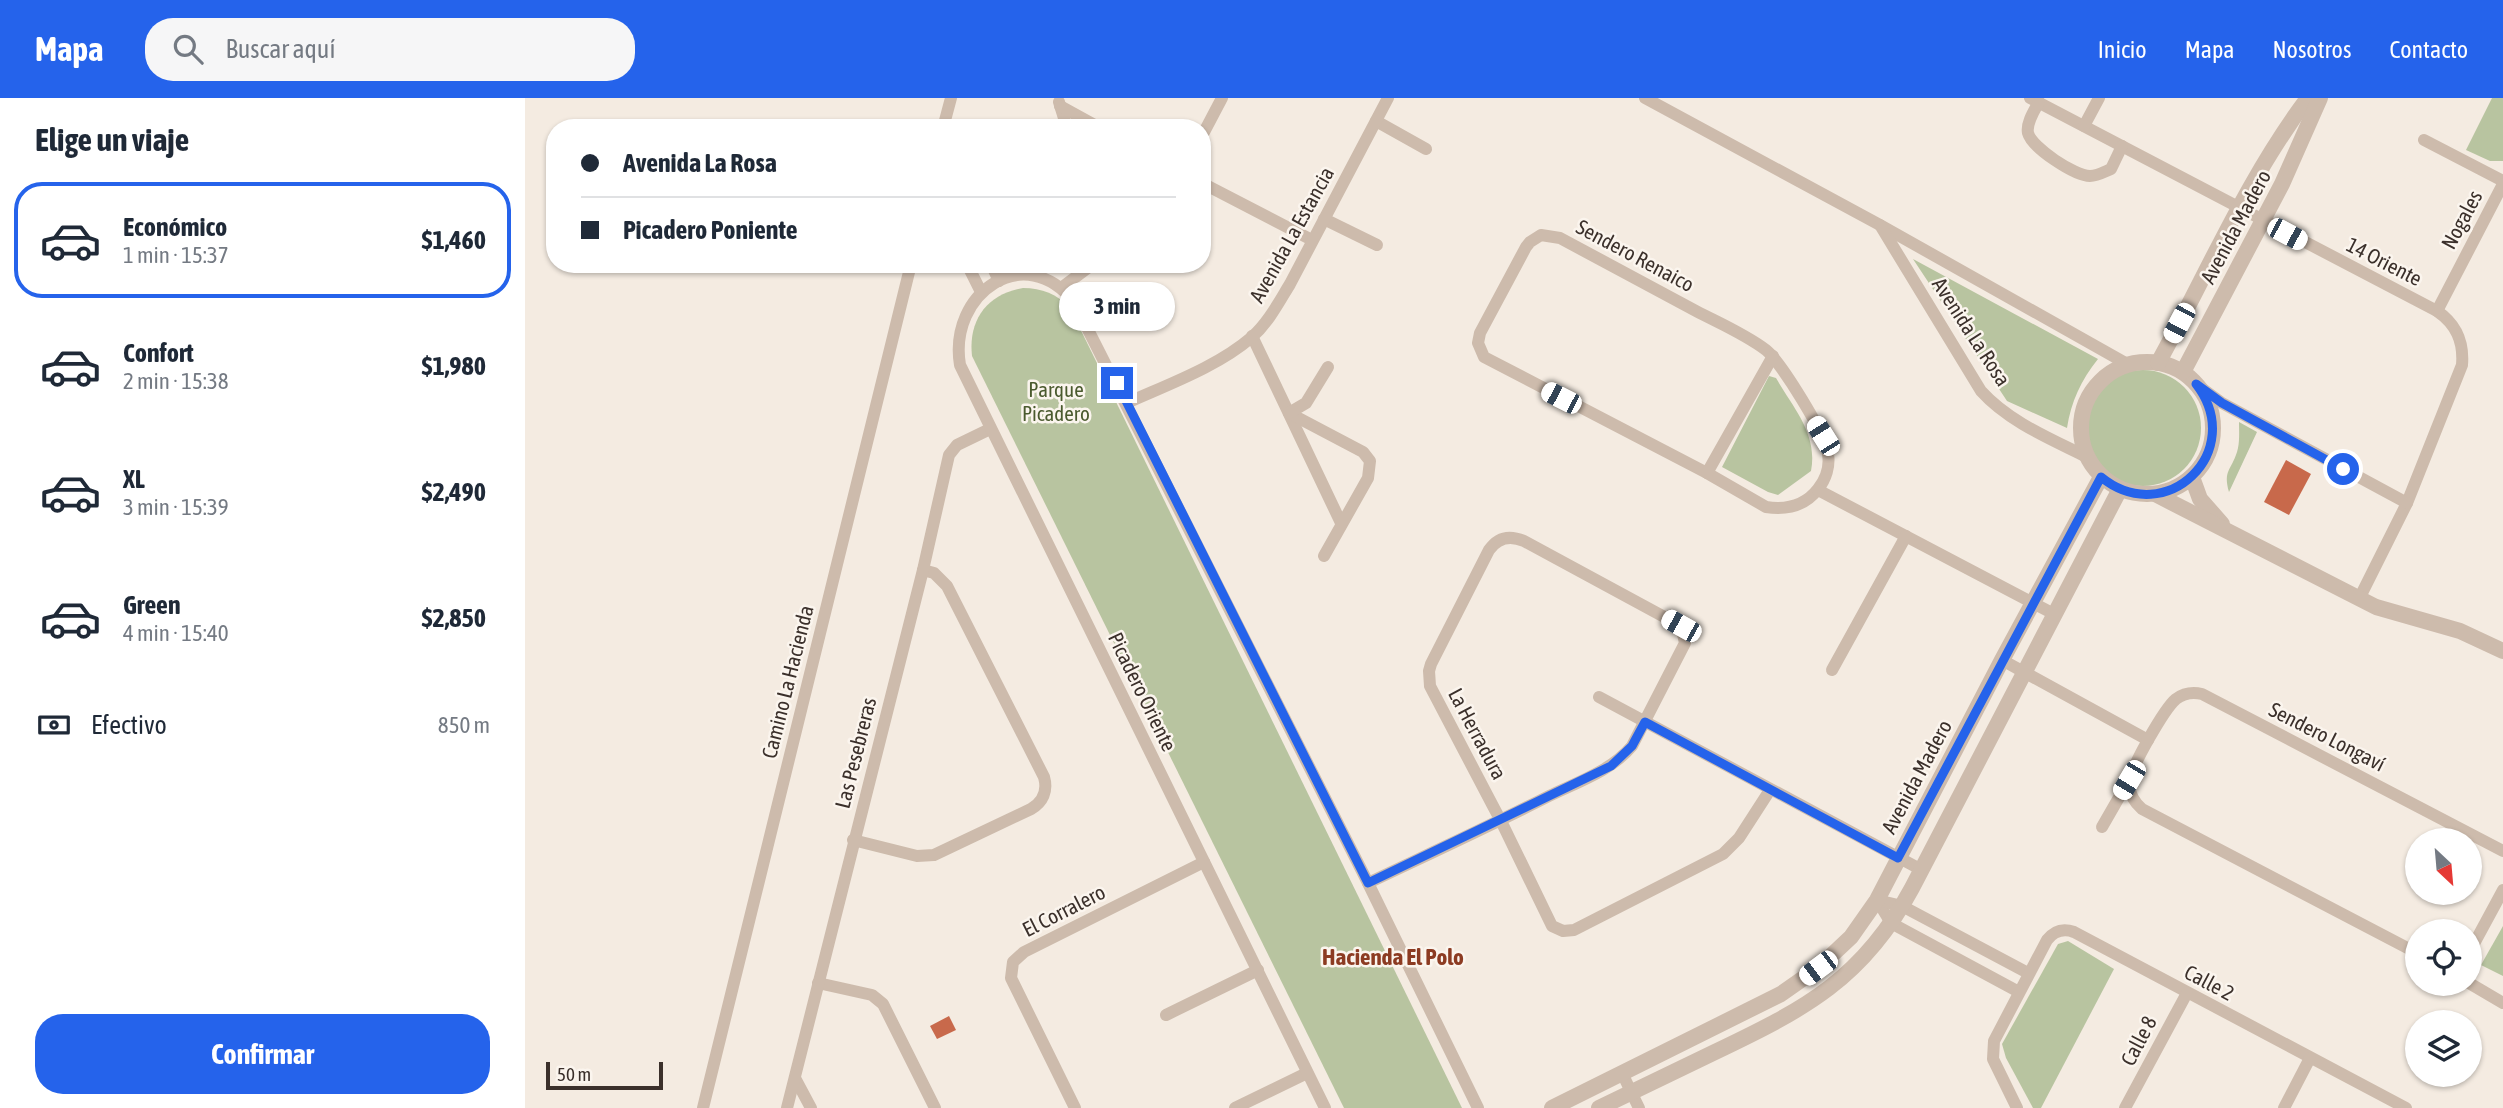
<!DOCTYPE html>
<html lang="es">
<meta charset="utf-8">
<style>
body{margin:0;font-family:"Asap Condensed",sans-serif;background:#f6f6f7;color:#1f2937;height:100vh;display:flex;flex-direction:column;font-size:26px;white-space:nowrap}
*{box-sizing:border-box;margin:0}
p{font-size:23px;color:#747a83}
.icon{flex:none;width:38px;height:38px;fill:none;stroke:currentColor;stroke-width:2;stroke-linecap:round;stroke-linejoin:round}
.map{position:relative;flex:1;overflow:hidden}
.details{display:flex;flex-direction:column;background:#fff;width:525px}
.details>*{flex:none}
.guide{position:absolute;left:21px;top:21px;width:665px;height:154px;border-radius:28px;box-shadow:0 2px 5px #0004;display:grid;align-content:center;height:154px;padding:0 35px;background:#fff}
.needle{width:46px;rotate:154deg}
.tools{position:absolute;left:1880px;top:730px;display:grid;gap:14px}
.tools a{display:grid;place-items:center;width:77px;height:77px;border-radius:50%;background:#fff;box-shadow:0 2px 5px #0004;font-size:35px}
.scale{position:absolute;left:21px;bottom:18px;width:117px;box-sizing:border-box;padding-left:7px;border:4px solid #3b302b;border-top:0;font-size:19px;line-height:24px;white-space:nowrap;color:#3b302b;-webkit-text-stroke:5px #fbf5ee;paint-order:stroke}
.end{position:absolute;width:32px;height:32px;margin:-16px;border:9px solid #2563eb;background:#fff;box-shadow:0 0 0 4px #fff}
.from{border-radius:50%}
.bubble{position:absolute;height:49px;border-radius:24px;background:#fff;box-shadow:0 2px 5px #0004;font-size:23px;font-weight:700;line-height:49px;text-align:center}
.car{position:absolute;width:21px;height:42px;margin:-21px -10px;border-radius:9px;box-shadow:0 0 5px 2px #0007;background:linear-gradient(#fff 24%,#345 0 40%,#fff 0 76%,#345 0 86%,#fff 0)}
.guide b{display:flex;align-items:center;gap:24px;height:66px;font-size:26px}
.guide b+b{border-top:2px solid #e0e1e3}
.guide i{width:18px;height:18px;background:#1f2937}
ul{padding:0;list-style:none}
li{display:flex;align-items:center;gap:21px;height:116px;margin:0 14px 10px;padding:0 21px;border:4px solid transparent;border-radius:28px}
li div{flex:1}
li b{display:block;font-size:26px}
li em{font-style:normal;font-weight:700}
li.current{border-color:#2563eb}
li>.icon{width:63px;height:63px;stroke-width:1.5}
h2{padding:0 35px;font-size:32px;line-height:84px}
.pay{display:flex;align-items:center;gap:18px;height:77px;padding:0 35px;font-size:26px}
.pay p{margin-inline-start:auto}
.action{display:flex;gap:14px;margin-top:auto;padding:14px 35px}
.action a{flex:1;height:80px;border-radius:28px;background:#2563eb;color:#fff;font-size:28px;font-weight:700;line-height:80px;text-align:center}
header{display:flex;align-items:center;gap:42px;box-sizing:border-box;height:98px;padding:0 35px;background:#2563eb;color:#fff}
header strong{font-size:33px}
nav{display:flex;gap:38px;margin-inline-start:auto;font-size:24px}
.search{width:490px;height:63px;background:#f6f6f7;display:flex;align-items:center;gap:18px;box-sizing:border-box;padding:0 24px;border-radius:28px;color:#747a83;font-size:26px}
main{display:flex;flex:1;min-height:0}
.map>svg:first-child{display:block}
.green{fill:#b8c4a0}
.building{fill:#c8694b}
.lines{fill:none;stroke-linecap:round;stroke-linejoin:round}
.minor{stroke:#cdbbac;stroke-width:12}
.tertiary{stroke:#cdbbac;stroke-width:16}
.route{stroke:#2563eb;stroke-width:9}
.labels{text-anchor:middle;stroke-width:5;stroke-linejoin:round;paint-order:stroke}
.street-label{font-size:21px;fill:#3b302b;stroke:#fbf5ee}
.park-label{font-size:21px;fill:#4a5a2e;stroke:#fbf5ee}
.neighbourhood-label{font-size:23px;font-weight:bold;fill:#8c3b22;stroke:#fbf5ee}
</style>
<header>
<strong>Mapa</strong>
<div class="search"><svg class="icon" aria-label="search" viewBox="0 0 24 24"><circle cx="10" cy="10" r="6"/><path d="M15 15l6 6"/></svg>Buscar aquí</div>
<nav><a>Inicio</a><a>Mapa</a><a>Nosotros</a><a>Contacto</a></nav>
</header>
<main>
<section class="details">
<h2>Elige un viaje</h2>
<ul>
<li class="current"><svg class="icon" aria-label="car" viewBox="0 0 24 24"><path d="M5 17H2v-5l4-1 3-4h7l3 4 3 1v5h-3M9 17h6M6 11h13"/><circle cx="7" cy="17" r="2"/><circle cx="17" cy="17" r="2"/></svg><div><b>Económico</b><p>1 min · 15:37</p></div><em>$1,460</em></li>
<li><svg class="icon" aria-label="car" viewBox="0 0 24 24"><path d="M5 17H2v-5l4-1 3-4h7l3 4 3 1v5h-3M9 17h6M6 11h13"/><circle cx="7" cy="17" r="2"/><circle cx="17" cy="17" r="2"/></svg><div><b>Confort</b><p>2 min · 15:38</p></div><em>$1,980</em></li>
<li><svg class="icon" aria-label="car" viewBox="0 0 24 24"><path d="M5 17H2v-5l4-1 3-4h7l3 4 3 1v5h-3M9 17h6M6 11h13"/><circle cx="7" cy="17" r="2"/><circle cx="17" cy="17" r="2"/></svg><div><b>XL</b><p>3 min · 15:39</p></div><em>$2,490</em></li>
<li><svg class="icon" aria-label="car" viewBox="0 0 24 24"><path d="M5 17H2v-5l4-1 3-4h7l3 4 3 1v5h-3M9 17h6M6 11h13"/><circle cx="7" cy="17" r="2"/><circle cx="17" cy="17" r="2"/></svg><div><b>Green</b><p>4 min · 15:40</p></div><em>$2,850</em></li>
</ul>
<div class="pay"><svg class="icon" aria-label="cash" viewBox="0 0 24 24"><path d="M3 7h18v10H3z"/><circle cx="12" cy="12" r="2"/></svg>Efectivo<p>850 m</p></div>
<div class="action"><a>Confirmar</a></div>
</section>
<div class="map">
<svg width="1978" height="1010" viewBox="0 0 1978 1010">
<rect width="100%" height="100%" fill="#f4ebe1"/>
<!-- green -->
<g class="green">
<polygon points="1967,0 1978,0 1978,63 1965,63 1941,52"/>
<path d="M1388,161L1573,261C1556,282 1546,304 1542,330L1482,303Z"/>
<path d="M498,190C517,190 532,196 545,210L937,1010H819L447,258C443,222 462,196 498,190Z"/>
<circle cx="1618" cy="330" r="58"/>
<path d="M1244,278L1251,280C1269,311 1293,336 1286,373L1253,397L1243,394L1197,369Z"/>
<path d="M1714,324L1732,334L1704,394C1698,372 1706,373 1712,354C1715,345 1714,333 1714,324Z"/>
<polygon points="1978,828 1978,878 1956,867"/>
<polygon points="1543,843 1589,871 1516,1010 1508,1010 1481,960 1477,946 1533,846"/>
</g>
<!-- building -->
<g class="building">
<polygon points="1761,362 1786,376 1764,417 1739,404"/>
<polygon points="424,918 431,932 412,941 405,928"/>
</g>
<g class="lines">
<!-- minor -->
<g class="minor">
<polyline points="1120,0 1355,127 1604,267"/>
<path d="M1505,0L1912,213C1931,226 1939,243 1937,267L1882,405L1834,501"/>
<polyline points="534,4 542,30"/>
<path d="M1514,4C1509,13 1501,25 1503,35C1507,50 1550,78 1565,78C1572,78 1579,74 1586,71L1597,48"/>
<polyline points="535,8 575,30"/>
<polyline points="851,23 901,51"/>
<polyline points="1559,28 1574,0"/>
<polyline points="418,30 426,0"/>
<polyline points="677,38 697,0"/>
<polyline points="1899,42 1978,83"/>
<polyline points="677,85 787,142"/>
<polyline points="799,121 852,147"/>
<path d="M1355,127L1456,293C1484,324 1526,341 1562,359"/>
<path d="M1016,137L1035,140C1080,164 1126,189 1171,213C1194,225 1220,236 1241,252C1255,263 1302,338 1303,356C1305,368 1301,381 1293,391C1280,408 1261,412 1241,409L1182,375L959,259L953,245L955,235L1001,149L1005,144Z"/>
<polyline points="442,166 456,194"/>
<polyline points="466,166 474,183"/>
<polyline points="536,190 568,166"/>
<polyline points="1912,213 1978,86"/>
<polyline points="727,238 816,425"/>
<polyline points="1671,286 1697,305 1882,405"/>
<path d="M602,305C644,286 692,269 727,239C743,225 754,204 765,186L863,0"/>
<polyline points="764,315 838,354 845,363 843,380 799,458"/>
<polyline points="764,315 781,305 803,269"/>
<polyline points="1182,375 1248,258"/>
<polyline points="1293,392 1529,516"/>
<polyline points="1477,562 1623,642"/>
<polyline points="1307,572 1381,438"/>
<polyline points="1074,599 1395,771"/>
<polyline points="1577,729 1604,682"/>
<path d="M328,742L392,758L409,757L506,711C518,704 523,693 519,679L422,488L409,475L398,472"/>
<path d="M843,785C904,756 965,728 1024,698C1053,684 1086,673 1107,648L1160,545L1156,528L999,443C985,437 973,439 964,452L906,566L904,573L905,588L969,710L976,723L1027,828L1038,833L1049,832L1198,756L1214,740L1245,692"/>
<polyline points="1352,802 1366,825 1494,894"/>
<polyline points="1352,802 1377,808 1503,875"/>
<path d="M1892,855L1617,711C1610,705 1605,697 1604,687C1603,673 1640,610 1651,601C1659,595 1668,594 1677,596L1978,753"/>
<polyline points="1944,855 1978,792"/>
<polyline points="293,885 347,897 358,906 410,1010"/>
<polyline points="1944,885 1978,905"/>
<polyline points="641,917 733,872"/>
<polyline points="1097,975 1114,1010"/>
<polyline points="270,980 286,1010"/>
<polyline points="178,1010 386,166"/>
<polyline points="262,1010 398,472 424,357 432,347 465,331"/>
<polyline points="550,1010 486,880 488,864 499,854 679,764"/>
<polyline points="710,1010 782,975"/>
<path d="M800,1010L435,267C423,195 500,142 549,204L843,785L953,1010"/>
<path d="M1492,1010L1468,961L1469,943L1522,842C1529,833 1538,830 1549,834L1881,1010"/>
<polyline points="1600,1010 1662,895"/>
<polyline points="1759,1010 1785,960"/>
</g>
<!-- tertiary -->
<g class="tertiary">
<circle cx="1622" cy="330" r="66"/>
<path d="M1633,265C1682,176 1722,81 1783,0"/>
<polyline points="1658,274 1757,86 1795,0"/>
<polyline points="1667,379 1675,401 1697,426"/>
<polyline points="1630,396 1851,509 1935,533 1978,553"/>
<polyline points="1027,1010 1256,896 1293,870 1326,839 1352,802 1477,562 1576,379"/>
<path d="M1074,1010C1113,991 1151,973 1190,954C1280,911 1338,881 1387,790L1595,391"/>
</g>
</g>
<g class="lines">
<!-- route -->
<path class="route" d="M592,285L843,785L1086,668L1107,648L1120,624L1373,760L1576,379C1641,432 1723,353 1671,286L1697,305L1818,371"/>
</g>
<g class="labels">
<!-- street labels -->
<g class="street-label">
<text transform="translate(1937 122) rotate(-62)" y="7">Nogales</text>
<text transform="translate(1711 129) rotate(-62)" y="7">Avenida Madero</text>
<text transform="translate(767 137) rotate(-61)" y="7">Avenida La Estancia</text>
<text transform="translate(1110 158) rotate(28)" y="7">Sendero Renaico</text>
<text transform="translate(1859 164) rotate(27)" y="7">14 Oriente</text>
<text transform="translate(1446 234) rotate(57)" y="7">Avenida La Rosa</text>
<text transform="translate(263 584) rotate(-76)" y="7">Camino La Hacienda</text>
<text transform="translate(617 594) rotate(64)" y="7">Picadero Oriente</text>
<text transform="translate(952 636) rotate(62)" y="7">La Herradura</text>
<text transform="translate(1802 639) rotate(27)" y="7">Sendero Longaví</text>
<text transform="translate(331 655) rotate(-76)" y="7">Las Pesebreras</text>
<text transform="translate(1392 679) rotate(-62)" y="7">Avenida Madero</text>
<text transform="translate(539 813) rotate(-27)" y="7">El Corralero</text>
<text transform="translate(1684 885) rotate(28)" y="7">Calle 2</text>
<text transform="translate(1614 943) rotate(-62)" y="7">Calle 8</text>
</g>
<!-- park labels -->
<g class="park-label">
<text x="531" y="299">Parque<tspan x="531" dy="24">Picadero</tspan></text>
</g>
<!-- neighbourhood labels -->
<g class="neighbourhood-label">
<text x="868" y="867">Hacienda El Polo</text>
</g>
</g>
</svg>
<div class="tools">
<a><svg class="needle" viewBox="-14 -14 28 28"><path d="M0-13l5 13h-10z" fill="#e53935"/><path d="M0 13l5-13h-10z" fill="#747a83"/></svg></a>
<a><svg class="icon" aria-label="locate" viewBox="0 0 24 24"><circle cx="12" cy="12" r="6"/><path d="M12 2v4M12 18v4M2 12h4M18 12h4"/></svg></a>
<a><svg class="icon" aria-label="layers" viewBox="0 0 24 24"><path d="M12 4l9 5-9 5-9-5zM3 14l9 5 9-5"/></svg></a>
</div>
<div class="scale">50 m</div>
<i class="end from" style="left:1818px;top:371px"></i>
<i class="end" style="left:592px;top:285px"></i>
<div class="bubble" style="left:534px;top:184px;width:116px">3 min</div>
<i class="car" style="left:1762px;top:136px;rotate:118deg"></i>
<i class="car" style="left:1654px;top:225px;rotate:208deg"></i>
<i class="car" style="left:1036px;top:300px;rotate:297deg"></i>
<i class="car" style="left:1298px;top:338px;rotate:328deg"></i>
<i class="car" style="left:1156px;top:528px;rotate:299deg"></i>
<i class="car" style="left:1604px;top:682px;rotate:211deg"></i>
<i class="car" style="left:1293px;top:870px;rotate:233deg"></i>
<div class="guide">
<b><i class="from"></i>Avenida La Rosa</b>
<b><i></i>Picadero Poniente</b>
</div>
</div>
</main>
